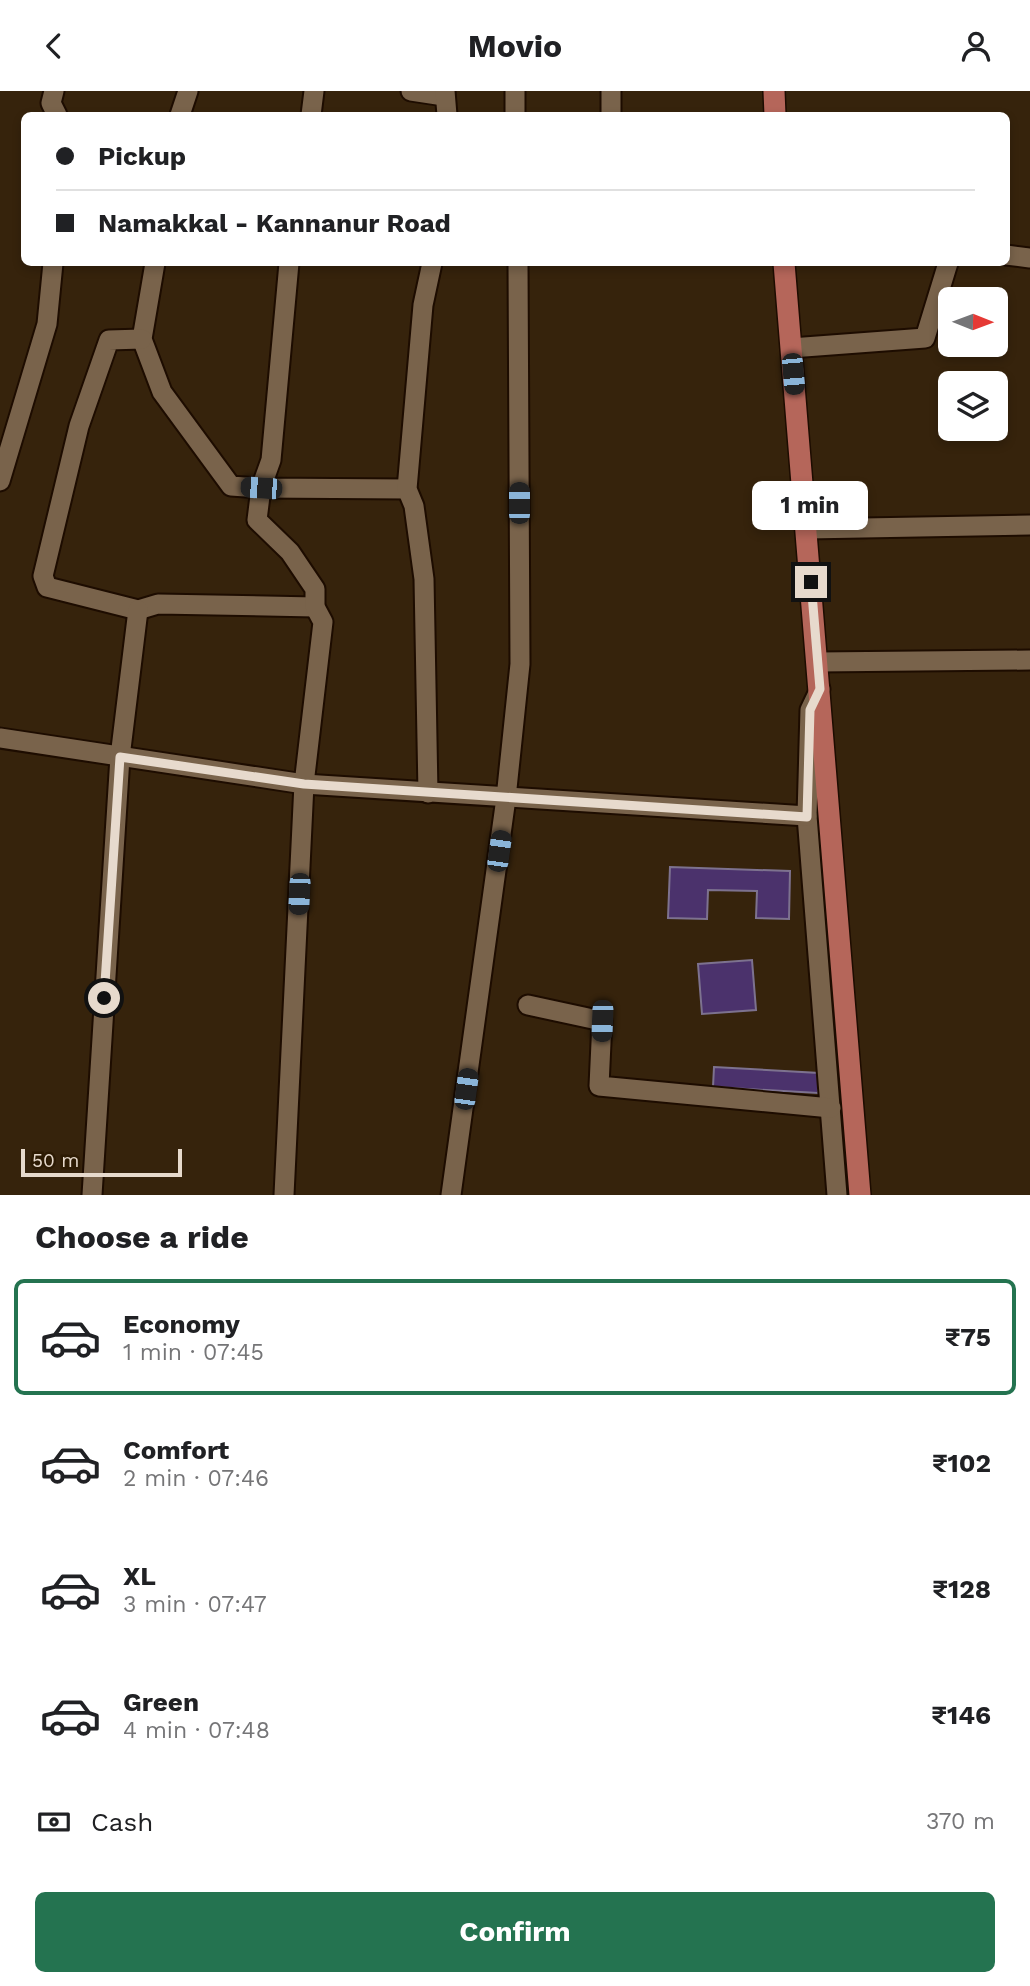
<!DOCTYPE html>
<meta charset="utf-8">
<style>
body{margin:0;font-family:"Work Sans",sans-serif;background:#f2f2f2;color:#202124;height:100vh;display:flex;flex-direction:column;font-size:26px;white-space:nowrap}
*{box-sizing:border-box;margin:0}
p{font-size:23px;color:#757577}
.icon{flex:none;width:38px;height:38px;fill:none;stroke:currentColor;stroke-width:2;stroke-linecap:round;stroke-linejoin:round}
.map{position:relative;height:1104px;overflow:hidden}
.sheet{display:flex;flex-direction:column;background:#fff;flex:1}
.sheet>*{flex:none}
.guide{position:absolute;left:21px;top:21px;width:989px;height:154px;border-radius:10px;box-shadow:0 4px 10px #0003;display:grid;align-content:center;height:154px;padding:0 35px;background:#fff}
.needle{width:46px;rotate:91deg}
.fabs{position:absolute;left:938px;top:196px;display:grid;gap:14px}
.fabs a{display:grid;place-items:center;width:70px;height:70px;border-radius:10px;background:#fff;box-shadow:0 4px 10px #0003;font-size:35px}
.scale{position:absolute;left:21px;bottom:18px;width:161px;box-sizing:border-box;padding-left:7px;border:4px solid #e7dacd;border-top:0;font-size:19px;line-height:24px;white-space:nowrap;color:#e7dacd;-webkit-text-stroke:5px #2c1a03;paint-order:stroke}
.end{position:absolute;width:32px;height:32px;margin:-16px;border:9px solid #e7dacd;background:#111;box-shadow:0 0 0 4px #111}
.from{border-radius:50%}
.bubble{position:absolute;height:49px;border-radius:10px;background:#fff;box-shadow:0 4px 10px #0003;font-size:23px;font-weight:700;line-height:49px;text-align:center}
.car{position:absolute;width:21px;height:42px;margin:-21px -10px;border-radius:9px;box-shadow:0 0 5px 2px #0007;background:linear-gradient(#222 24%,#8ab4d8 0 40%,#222 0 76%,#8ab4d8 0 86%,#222 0)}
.guide b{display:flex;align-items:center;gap:24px;height:66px;font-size:26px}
.guide b+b{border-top:2px solid #e0e0e0}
.guide i{width:18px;height:18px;background:#202124}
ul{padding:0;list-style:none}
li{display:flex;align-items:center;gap:21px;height:116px;margin:0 14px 10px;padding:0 21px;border:4px solid transparent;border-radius:10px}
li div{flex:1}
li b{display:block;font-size:26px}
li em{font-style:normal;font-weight:700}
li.selected{border-color:#247350}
li>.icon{width:63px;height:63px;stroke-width:1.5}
h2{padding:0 35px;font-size:32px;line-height:84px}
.pay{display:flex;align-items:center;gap:18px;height:77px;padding:0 35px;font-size:26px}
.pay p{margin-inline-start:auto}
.button{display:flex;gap:14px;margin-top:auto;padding:14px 35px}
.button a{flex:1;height:80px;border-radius:10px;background:#247350;color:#fff;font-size:28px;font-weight:700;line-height:80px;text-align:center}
header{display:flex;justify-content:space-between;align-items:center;height:91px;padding:0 35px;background:#fff;font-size:32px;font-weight:700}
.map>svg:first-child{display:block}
.building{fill:#4b326c;stroke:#7d728f;stroke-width:2}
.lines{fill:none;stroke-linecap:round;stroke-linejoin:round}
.minor-casing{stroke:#1d0c00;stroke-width:23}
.primary-casing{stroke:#1d0c00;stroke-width:24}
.minor{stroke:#79634b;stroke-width:19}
.primary{stroke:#b5665a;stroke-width:21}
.route{stroke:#e7dacd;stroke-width:9}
</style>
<header><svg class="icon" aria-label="back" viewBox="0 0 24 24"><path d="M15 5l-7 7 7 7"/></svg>Movio<svg class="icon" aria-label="person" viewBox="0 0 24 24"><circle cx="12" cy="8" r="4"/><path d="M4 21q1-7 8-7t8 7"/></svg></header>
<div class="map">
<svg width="1030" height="1104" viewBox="0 0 1030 1104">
<rect width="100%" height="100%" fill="#36230c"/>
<!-- building -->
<g class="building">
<polygon points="670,776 790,780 789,828 756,827 757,800 708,799 707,828 668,827"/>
<polygon points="752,869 756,919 702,923 698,873"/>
<polygon points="714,976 819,982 818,1002 713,996"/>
</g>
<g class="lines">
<defs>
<g id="minor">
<polyline points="54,0 51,12 57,24"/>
<polyline points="411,0 444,5"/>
<polyline points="445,0 447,24"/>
<polyline points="515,0 515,24"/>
<polyline points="180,24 188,0"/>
<polyline points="311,24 314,0"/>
<polyline points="611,24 611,0"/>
<polyline points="1006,164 1030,167"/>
<polyline points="155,172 142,248 162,301 231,395 261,397 407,398"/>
<polyline points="142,248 109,249 79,335 43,485 47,496 138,519 158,513 315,516"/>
<polyline points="791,257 925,247 948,172"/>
<polyline points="0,390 47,233 53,172"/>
<polyline points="806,438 1030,434"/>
<polyline points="818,571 1030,569"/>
<polyline points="820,598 810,619 807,725 837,1104"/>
<polyline points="0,647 304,693 807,725"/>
<polyline points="428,702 424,488 414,415 407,398 423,214 432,172"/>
<polyline points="528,914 602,930 599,995 831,1017"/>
<polyline points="92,1104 120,666 138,519"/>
<polyline points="284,1104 304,693 323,531 315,516 315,498 290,461 257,429 261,397 271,369 289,172"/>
<polyline points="451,1104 506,707 520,573 518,172"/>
</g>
<g id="primary">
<polyline points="774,0 775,24"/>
<polyline points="784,172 860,1104"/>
</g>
</defs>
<!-- minor casing -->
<use href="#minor" class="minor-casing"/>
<!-- primary casing -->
<use href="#primary" class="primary-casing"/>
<!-- minor -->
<use href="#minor" class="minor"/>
<!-- primary -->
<use href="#primary" class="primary"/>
</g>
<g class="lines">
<!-- route -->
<polyline class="route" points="104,907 120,666 304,693 807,726 810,619 820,598 811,491"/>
</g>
</svg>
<div class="fabs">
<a><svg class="needle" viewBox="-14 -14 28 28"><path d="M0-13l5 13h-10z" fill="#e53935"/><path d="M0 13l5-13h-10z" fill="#757577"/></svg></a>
<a><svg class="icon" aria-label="layers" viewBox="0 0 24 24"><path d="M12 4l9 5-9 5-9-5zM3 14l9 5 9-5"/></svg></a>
</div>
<div class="scale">50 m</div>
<i class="end from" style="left:104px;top:907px"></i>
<i class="end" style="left:811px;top:491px"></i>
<div class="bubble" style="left:752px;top:390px;width:116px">1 min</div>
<i class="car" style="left:793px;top:283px;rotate:175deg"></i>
<i class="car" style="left:261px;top:397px;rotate:274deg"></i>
<i class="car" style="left:519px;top:412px;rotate:0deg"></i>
<i class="car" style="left:499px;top:760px;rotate:8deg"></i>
<i class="car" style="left:299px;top:803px;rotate:183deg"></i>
<i class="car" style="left:602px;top:930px;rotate:182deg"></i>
<i class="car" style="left:466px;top:998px;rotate:8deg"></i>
<div class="guide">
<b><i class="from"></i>Pickup</b>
<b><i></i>Namakkal - Kannanur Road</b>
</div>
</div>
<section class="sheet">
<h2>Choose a ride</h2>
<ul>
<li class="selected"><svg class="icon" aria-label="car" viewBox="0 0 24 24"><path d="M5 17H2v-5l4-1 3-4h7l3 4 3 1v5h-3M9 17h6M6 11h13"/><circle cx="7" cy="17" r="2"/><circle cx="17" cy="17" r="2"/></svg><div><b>Economy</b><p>1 min · 07:45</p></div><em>₹75</em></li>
<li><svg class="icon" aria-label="car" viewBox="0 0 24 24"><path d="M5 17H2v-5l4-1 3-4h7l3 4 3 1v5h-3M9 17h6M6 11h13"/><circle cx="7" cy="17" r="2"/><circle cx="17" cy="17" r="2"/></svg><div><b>Comfort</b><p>2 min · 07:46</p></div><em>₹102</em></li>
<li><svg class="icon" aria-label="car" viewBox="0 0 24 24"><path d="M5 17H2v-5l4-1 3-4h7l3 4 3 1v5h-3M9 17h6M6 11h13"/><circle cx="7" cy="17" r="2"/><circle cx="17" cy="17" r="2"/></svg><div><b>XL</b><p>3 min · 07:47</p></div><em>₹128</em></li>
<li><svg class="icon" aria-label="car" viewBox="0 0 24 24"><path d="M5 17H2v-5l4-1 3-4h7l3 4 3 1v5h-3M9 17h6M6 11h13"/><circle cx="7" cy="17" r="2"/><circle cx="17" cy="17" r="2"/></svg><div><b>Green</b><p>4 min · 07:48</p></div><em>₹146</em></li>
</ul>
<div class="pay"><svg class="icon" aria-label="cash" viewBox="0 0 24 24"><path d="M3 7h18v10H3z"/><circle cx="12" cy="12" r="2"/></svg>Cash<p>370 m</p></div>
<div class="button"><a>Confirm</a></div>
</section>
